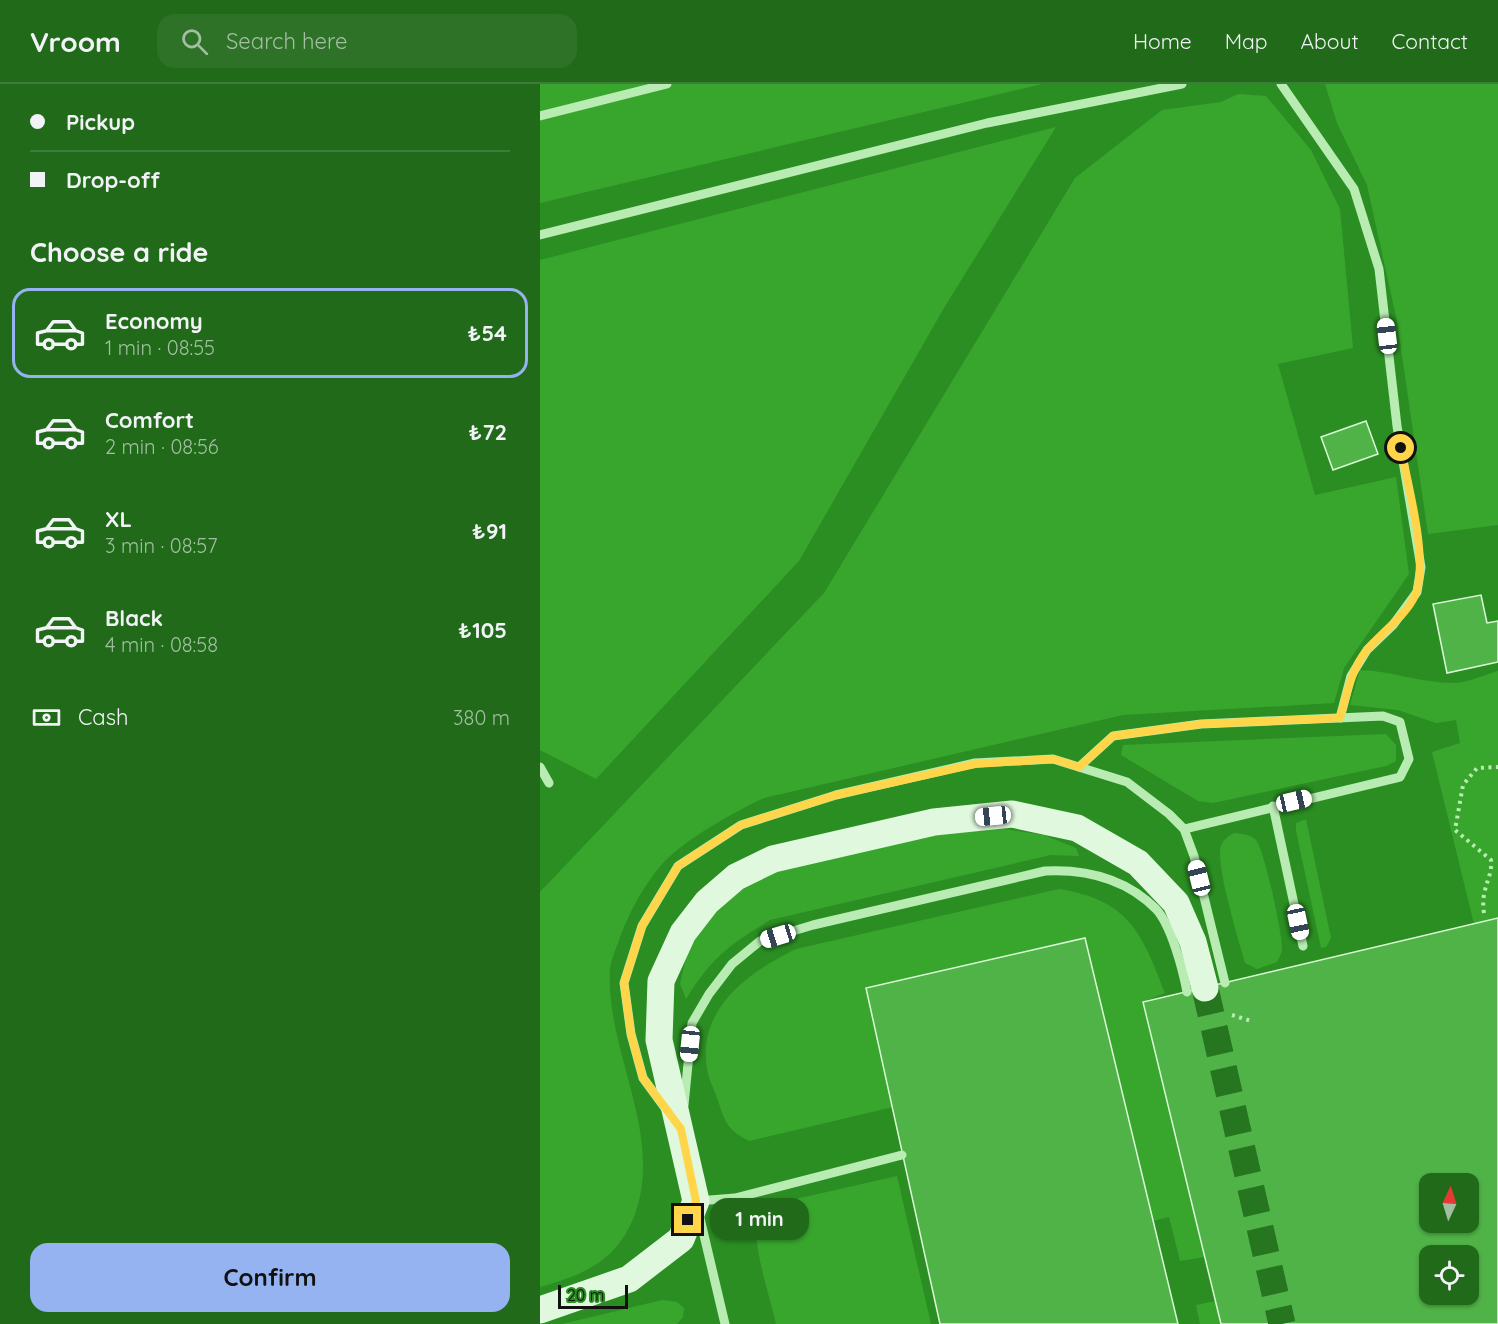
<!DOCTYPE html>
<meta charset="utf-8">
<style>
body{margin:0;font-family:Quicksand,sans-serif;background:#2d7227;color:#f1f3f6;height:100vh;display:flex;flex-direction:column;font-size:22px;white-space:nowrap}
*{box-sizing:border-box;margin:0}
p{font-size:20px;color:#a2bfa2}
.icon{flex:none;width:33px;height:33px;fill:none;stroke:currentColor;stroke-width:2;stroke-linecap:round;stroke-linejoin:round}
.map{position:relative;flex:1;overflow:hidden}
.panel{display:flex;flex-direction:column;background:#206a1a;width:540px}
.panel>*{flex:none}
.top-card{display:grid;align-content:center;height:132px;padding:0 30px;background:#206a1a}
.needle{width:39px;rotate:4deg}
.tools{position:absolute;left:879px;top:1089px;display:grid;gap:12px}
.tools a{display:grid;place-items:center;width:60px;height:60px;border-radius:12px;background:#206a1a;box-shadow:0 2px 4px #0004;font-size:30px}
.scale{position:absolute;left:18px;bottom:15px;width:70px;box-sizing:border-box;padding-left:6px;border:3px solid #111;border-top:0;font-size:16px;line-height:21px;white-space:nowrap;color:#111;-webkit-text-stroke:4px #2b8e23;paint-order:stroke}
.end{position:absolute;width:27px;height:27px;margin:-14px;border:8px solid #ffd54a;background:#111;box-shadow:0 0 0 3px #111}
.from{border-radius:50%}
.bubble{position:absolute;height:42px;border-radius:18px;background:#206a1a;box-shadow:0 2px 4px #0004;font-size:20px;font-weight:700;line-height:42px;text-align:center}
.car{position:absolute;width:18px;height:36px;margin:-18px -9px;border-radius:8px;box-shadow:0 0 4px 2px #0007;background:linear-gradient(#fff 24%,#345 0 40%,#fff 0 76%,#345 0 86%,#fff 0)}
.top-card b{display:flex;align-items:center;gap:21px;height:57px;font-size:22px}
.top-card b+b{border-top:2px solid #3d7d39}
.top-card i{width:15px;height:15px;background:#f1f3f6}
ul{padding:0;list-style:none}
li{display:flex;align-items:center;gap:18px;height:90px;margin:0 12px 9px;padding:0 18px;border:3px solid transparent;border-radius:18px}
li div{flex:1}
li b{display:block;font-size:22px}
li em{font-style:normal;font-weight:700}
li.active{border-color:#95b2f1}
li>.icon{width:54px;height:54px;stroke-width:1.5}
h2{padding:0 30px;font-size:27px;line-height:72px}
.pay{display:flex;align-items:center;gap:15px;height:66px;padding:0 30px;font-size:22px}
.pay p{margin-inline-start:auto}
.action{display:flex;gap:12px;margin-top:auto;padding:12px 30px}
.action a{flex:1;height:69px;border-radius:18px;background:#95b2f1;color:#111;font-size:24px;font-weight:700;line-height:69px;text-align:center}
header{display:flex;align-items:center;gap:36px;box-sizing:border-box;height:84px;padding:0 30px;background:#206a1a;border-bottom:2px solid #3d7d39}
header strong{font-size:28px}
nav{display:flex;gap:33px;margin-inline-start:auto;font-size:21px}
.search{width:420px;height:54px;background:#2d7227;display:flex;align-items:center;gap:15px;box-sizing:border-box;padding:0 21px;border-radius:18px;color:#a2bfa2;font-size:22px}
main{display:flex;flex:1;min-height:0}
.map>svg:first-child{display:block}
.green{fill:#38a62d}
.building{fill:#50b347;stroke:#dbf9d8;stroke-width:1.5;fill-rule:evenodd}
.lines{fill:none;stroke-linecap:round;stroke-linejoin:round}
.secondary-tunnel{stroke:#26751f;stroke-width:27;stroke-dasharray:27 14;stroke-linecap:butt}
.path{stroke:#b8ecb3;stroke-width:4;stroke-dasharray:3 4.5;stroke-linecap:butt}
.service{stroke:#b8ecb3;stroke-width:9}
.secondary{stroke:#e0f9de;stroke-width:27}
.route{stroke:#ffd54a;stroke-width:8}
</style>
<header>
<strong>Vroom</strong>
<div class="search"><svg class="icon" aria-label="search" viewBox="0 0 24 24"><circle cx="10" cy="10" r="6"/><path d="M15 15l6 6"/></svg>Search here</div>
<nav><a>Home</a><a>Map</a><a>About</a><a>Contact</a></nav>
</header>
<main>
<section class="panel">
<div class="top-card">
<b><i class="from"></i>Pickup</b>
<b><i></i>Drop-off</b>
</div>
<h2>Choose a ride</h2>
<ul>
<li class="active"><svg class="icon" aria-label="car" viewBox="0 0 24 24"><path d="M5 17H2v-5l4-1 3-4h7l3 4 3 1v5h-3M9 17h6M6 11h13"/><circle cx="7" cy="17" r="2"/><circle cx="17" cy="17" r="2"/></svg><div><b>Economy</b><p>1 min · 08:55</p></div><em>₺54</em></li>
<li><svg class="icon" aria-label="car" viewBox="0 0 24 24"><path d="M5 17H2v-5l4-1 3-4h7l3 4 3 1v5h-3M9 17h6M6 11h13"/><circle cx="7" cy="17" r="2"/><circle cx="17" cy="17" r="2"/></svg><div><b>Comfort</b><p>2 min · 08:56</p></div><em>₺72</em></li>
<li><svg class="icon" aria-label="car" viewBox="0 0 24 24"><path d="M5 17H2v-5l4-1 3-4h7l3 4 3 1v5h-3M9 17h6M6 11h13"/><circle cx="7" cy="17" r="2"/><circle cx="17" cy="17" r="2"/></svg><div><b>XL</b><p>3 min · 08:57</p></div><em>₺91</em></li>
<li><svg class="icon" aria-label="car" viewBox="0 0 24 24"><path d="M5 17H2v-5l4-1 3-4h7l3 4 3 1v5h-3M9 17h6M6 11h13"/><circle cx="7" cy="17" r="2"/><circle cx="17" cy="17" r="2"/></svg><div><b>Black</b><p>4 min · 08:58</p></div><em>₺105</em></li>
</ul>
<div class="pay"><svg class="icon" aria-label="cash" viewBox="0 0 24 24"><path d="M3 7h18v10H3z"/><circle cx="12" cy="12" r="2"/></svg>Cash<p>380 m</p></div>
<div class="action"><a>Confirm</a></div>
</section>
<div class="map">
<svg width="958" height="1240" viewBox="0 0 958 1240">
<rect width="100%" height="100%" fill="#2b8e23"/>
<!-- green -->
<g class="green">
<polygon points="0,0 502,0 0,119"/>
<polygon points="785,0 958,0 958,441 888,450 857,237 827,101 797,39"/>
<path d="M698,10L726,12L771,66L800,125L813,264L738,280L775,411L856,393L869,490L804,584L794,619L583,631L224,714C194,728 149,753 125,777C105,798 87,832 78,859C75,867 71,877 70,885C65,967 124,1048 95,1130C78,1176 46,1190 0,1203V808L284,509L535,94L622,26L681,18Z"/>
<polygon points="516,43 404,224 259,477 56,695 0,666 0,176"/>
<path d="M820,586C852,587 881,599 913,599C927,599 944,591 958,587V834L934,840L892,668L920,659L916,636L896,639L858,626L810,621Z"/>
<polygon points="846,650 856,661 856,677 846,682 673,719 658,717 581,671 583,661"/>
<polygon points="766,735 791,854 786,863 781,864 756,747 756,739"/>
<path d="M452,743L504,751L536,764L539,772L511,771L230,836C189,861 172,873 146,915L140,900L148,865L168,834L199,804L258,778L401,748Z"/>
<path d="M694,749C701,750 710,750 716,756C724,765 743,851 742,865C742,869 739,874 737,878L717,885L705,879C699,857 675,780 681,762C683,756 688,752 694,749Z"/>
<path d="M519,805C589,816 602,849 625,909L603,918L665,1173L640,1177L629,1133L613,1137L353,1023L209,1057C184,1044 185,1036 176,1011C173,1003 168,993 167,985C157,924 209,888 256,865Z"/>
<path d="M357,1092L391,1240H236C231,1217 213,1163 217,1142C219,1133 227,1126 234,1120Z"/>
<polygon points="122,1216 137,1218 144,1224 143,1233 137,1240 22,1240"/>
<polygon points="676,1217 681,1240 660,1240 656,1221"/>
</g>
<!-- building -->
<g class="building">
<polygon points="826,337 838,370 793,386 781,353"/>
<polygon points="941,511 947,539 958,537 958,578 907,589 893,520"/>
<path d="M958,834V1240H681L603,918ZM890,1100H928V1138H890ZM890,1172H928V1210H890Z"/>
<polygon points="545,854 638,1240 400,1240 326,904"/>
</g>
<g class="lines">
<!-- secondary-tunnel -->
<polyline class="secondary-tunnel" points="665,904 742,1240"/>
<!-- path -->
<g class="path">
<path d="M944,829C940,804 953,794 951,776L915,746L923,701L937,684L958,683"/>
<polyline points="692,931 711,937"/>
</g>
<!-- service -->
<g class="service">
<polyline points="741,0 814,105 839,185 857,342 881,483 877,508 853,541 827,566 811,592 800,634"/>
<polyline points="0,32 127,0"/>
<polyline points="0,151 447,39 642,0"/>
<polyline points="0,683 9,699"/>
<polyline points="539,683 573,652 661,640 843,632 860,638 869,675 860,693 644,745"/>
<polyline points="733,722 763,862"/>
<path d="M144,1021L152,939L169,910L192,880L220,857L273,841L505,787C546,785 586,795 616,825C631,841 643,886 647,908"/>
<polyline points="125,1024 103,994 91,950 84,899 102,842 138,782 201,741 296,711 435,679 513,675 587,698 629,730 644,745 654,772 685,899"/>
<polyline points="157,1117 195,1114 362,1071"/>
<polyline points="159,1130 185,1240"/>
</g>
<!-- secondary -->
<polyline class="secondary" points="0,1226 89,1195 141,1155 156,1117 119,956 121,897 143,849 167,818 196,793 233,775 394,738 472,730 537,744 598,779 636,819 653,858 665,904"/>
</g>
<g class="lines">
<!-- route -->
<path class="route" d="M148,1136L156,1117L141,1045L103,994L91,950L84,899L102,842L138,782L201,741L296,711L435,680L513,675L539,683L573,652L661,640L800,634C807,610 811,585 827,566C842,548 871,528 877,506C887,469 868,403 861,364"/>
</g>
</svg>
<div class="tools">
<a><svg class="needle" viewBox="-14 -14 28 28"><path d="M0-13l5 13h-10z" fill="#e53935"/><path d="M0 13l5-13h-10z" fill="#a2bfa2"/></svg></a>
<a><svg class="icon" aria-label="locate" viewBox="0 0 24 24"><circle cx="12" cy="12" r="6"/><path d="M12 2v4M12 18v4M2 12h4M18 12h4"/></svg></a>
</div>
<div class="scale">20 m</div>
<i class="end from" style="left:861px;top:364px"></i>
<i class="end" style="left:148px;top:1136px"></i>
<div class="bubble" style="left:170px;top:1114px;width:99px">1 min</div>
<i class="car" style="left:847px;top:252px;rotate:353deg"></i>
<i class="car" style="left:754px;top:717px;rotate:77deg"></i>
<i class="car" style="left:453px;top:732px;rotate:264deg"></i>
<i class="car" style="left:659px;top:794px;rotate:346deg"></i>
<i class="car" style="left:758px;top:838px;rotate:168deg"></i>
<i class="car" style="left:238px;top:852px;rotate:253deg"></i>
<i class="car" style="left:150px;top:960px;rotate:186deg"></i>
</div>
</main>
